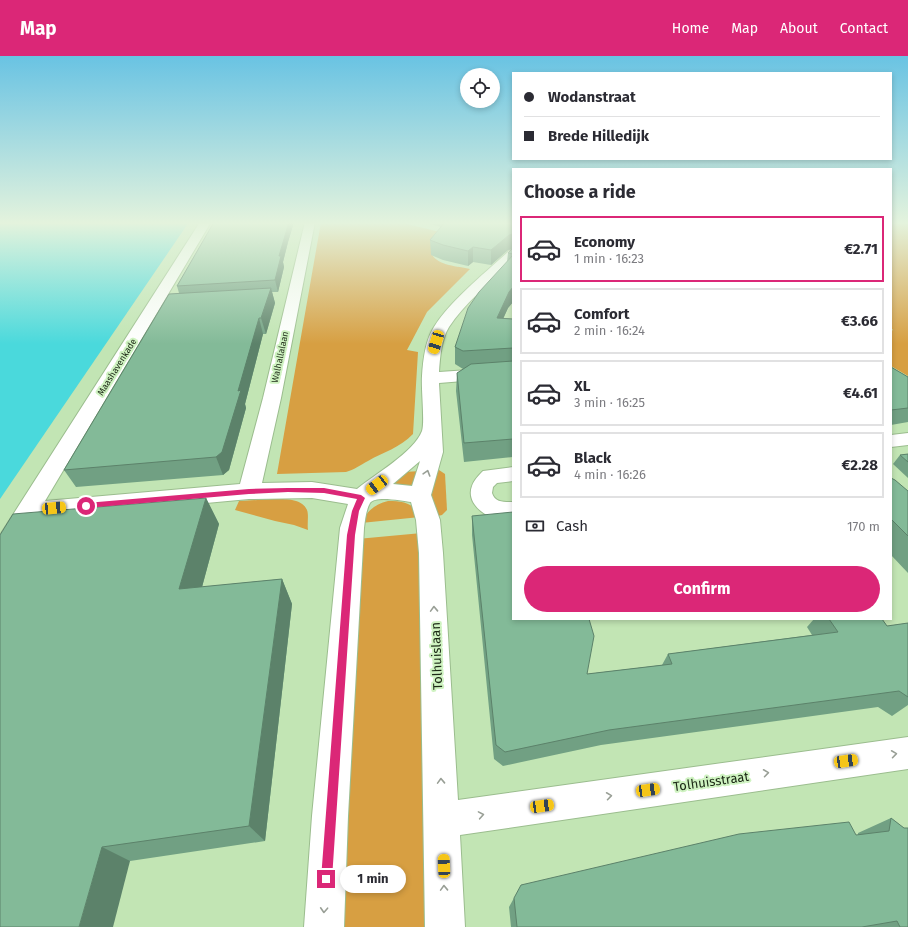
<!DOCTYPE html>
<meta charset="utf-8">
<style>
body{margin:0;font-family:"Fira Sans",sans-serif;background:#f2f2f3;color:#2b2b33;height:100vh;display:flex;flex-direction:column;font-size:15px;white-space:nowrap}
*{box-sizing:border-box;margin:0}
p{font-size:13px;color:#7c7c81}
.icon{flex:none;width:22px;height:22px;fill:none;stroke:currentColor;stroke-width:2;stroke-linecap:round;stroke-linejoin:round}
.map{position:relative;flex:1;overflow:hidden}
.sheet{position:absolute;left:512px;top:112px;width:380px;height:452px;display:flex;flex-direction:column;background:#fff;border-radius:0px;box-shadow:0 2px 6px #0003}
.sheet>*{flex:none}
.hud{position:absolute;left:512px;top:16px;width:380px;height:88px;border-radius:0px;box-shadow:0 2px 6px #0003;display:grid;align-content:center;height:88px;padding:0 12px;background:#fff}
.fabs{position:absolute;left:460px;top:12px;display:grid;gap:8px}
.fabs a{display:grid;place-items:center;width:40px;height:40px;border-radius:50%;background:#fff;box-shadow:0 2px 6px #0003;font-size:20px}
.end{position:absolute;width:18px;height:18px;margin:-9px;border:5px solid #db2777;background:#fff;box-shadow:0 0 0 2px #fff}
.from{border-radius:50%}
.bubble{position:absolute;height:28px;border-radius:14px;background:#fff;box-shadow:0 2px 6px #0003;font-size:13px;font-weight:700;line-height:28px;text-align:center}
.car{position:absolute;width:12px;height:24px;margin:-12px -6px;border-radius:5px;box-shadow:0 0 3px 1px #0007;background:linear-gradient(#f5c518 24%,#345 0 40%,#f5c518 0 76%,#345 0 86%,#f5c518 0)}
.hud b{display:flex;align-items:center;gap:14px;height:38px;font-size:15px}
.hud b+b{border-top:1px solid #e1e1e2}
.hud i{width:10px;height:10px;background:#2b2b33}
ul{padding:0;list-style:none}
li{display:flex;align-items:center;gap:12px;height:66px;margin:0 8px 6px;padding:0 4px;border:2px solid #e1e1e2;border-radius:0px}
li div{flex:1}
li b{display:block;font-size:15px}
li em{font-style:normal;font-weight:700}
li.active{border-color:#db2777}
li>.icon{width:36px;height:36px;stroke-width:1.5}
h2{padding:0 12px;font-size:18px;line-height:48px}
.pay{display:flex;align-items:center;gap:10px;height:44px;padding:0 12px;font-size:15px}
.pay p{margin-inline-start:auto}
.cta{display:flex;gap:8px;margin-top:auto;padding:8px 12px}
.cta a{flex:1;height:46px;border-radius:24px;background:#db2777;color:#fff;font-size:16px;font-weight:700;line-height:46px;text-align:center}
header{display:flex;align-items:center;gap:24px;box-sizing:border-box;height:56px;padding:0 20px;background:#db2777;color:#fff}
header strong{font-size:19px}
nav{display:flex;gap:22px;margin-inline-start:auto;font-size:14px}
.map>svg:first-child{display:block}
.green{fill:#d79f42}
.water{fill:#4ad9dc}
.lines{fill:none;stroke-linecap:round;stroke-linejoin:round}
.minor-casing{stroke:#9bbd8e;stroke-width:2}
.minor{fill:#fff;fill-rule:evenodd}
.wall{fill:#71a083}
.shaded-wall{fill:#5c826a}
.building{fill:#83ba98;stroke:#5c826a}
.oneway{stroke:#999f96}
.route{fill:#db2777}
.labels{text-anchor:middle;stroke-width:4;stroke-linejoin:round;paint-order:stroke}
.far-street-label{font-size:9px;fill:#1c2916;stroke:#cff3c1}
.near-street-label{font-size:13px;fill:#1c2916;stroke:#cff3c1}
</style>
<header>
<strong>Map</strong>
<nav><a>Home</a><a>Map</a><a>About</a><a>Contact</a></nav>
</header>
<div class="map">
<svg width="908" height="871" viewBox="0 0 908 871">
<rect width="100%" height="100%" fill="#c2e5b4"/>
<!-- green -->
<g class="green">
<path d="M321,166H406L407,168L456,180L431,197C437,210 458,210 470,213L427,256L407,294L418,296L413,378C400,392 383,396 368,405C360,409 354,414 346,416L277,418Z"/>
<polygon points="891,166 908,166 908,320 891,310 891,275 893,274 891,272"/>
<polygon points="435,414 439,414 445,418 447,454 442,459 438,460 429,441"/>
<polygon points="421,415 415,432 391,428 404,416"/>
<path d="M274,443C284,443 302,442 307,454C309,459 307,468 308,474L294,469L275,465L235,454L239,445Z"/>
<path d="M388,445C403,445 414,447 420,461L361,467C367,455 375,448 388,445Z"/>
<polygon points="422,477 432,871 332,871 357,483"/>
</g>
<!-- water -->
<polygon class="water" points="0,166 189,166 0,443"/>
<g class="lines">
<defs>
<g id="minor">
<path d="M200,166H211L45,445L240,428L263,342L305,166H315L281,342L262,427L312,426L357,433C374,419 414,396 422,375C425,367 421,332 422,320C423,304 425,285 434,271C450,245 486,216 509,195L513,194V205C492,224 464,248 449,271C441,284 440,302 439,316L513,311V321L439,327L443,396L431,439L440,464L443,497L458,744L908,681V713L460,779L465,871H425L419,497L416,464L411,446C403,445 375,439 370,447C366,454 365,464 364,472L348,760L344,871H304L312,760L340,472L348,448L312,442L249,443L35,463L9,507L0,510V479ZM420,405L412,430L393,428Z"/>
<polygon points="908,377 908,389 891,391 891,379"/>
<path d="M513,411V425L497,427L493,431L492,437C495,447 505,446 513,446V462C508,463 502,464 497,463C483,460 466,446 472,430C474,424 479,419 483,415Z"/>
</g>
</defs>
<!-- minor casing -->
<use href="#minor" class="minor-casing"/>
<!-- minor -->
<use href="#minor" class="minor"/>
</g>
<!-- wall -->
<g class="wall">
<polygon points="214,166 294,166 288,186 283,206 284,211 278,236 272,236 275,247 266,278 263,278 245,348 246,352 229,414 223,419 76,431 64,414 179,237 177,230"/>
<polygon points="422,166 513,166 513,246 508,252 503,262 513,263 513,401 464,406 456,335 457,317 463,313 455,308 455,291 507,206 508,197 513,193 508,194 491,209 473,206 468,210 443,204 431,199 430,184 441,171"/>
<polygon points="891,311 908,321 908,366 891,369"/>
<polygon points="908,398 908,422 893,408 900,399"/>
<polygon points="891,422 908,435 908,517 891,499"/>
<polygon points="206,442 219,468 202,531 282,523 292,548 265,785 130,805 0,871"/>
<polygon points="472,460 587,618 662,609 668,598 812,579 807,571 814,563 882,563 887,570 908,567 908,649 892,660 878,651 601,689 503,710 494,703 472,479"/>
<polygon points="891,762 904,772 908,871 511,871 509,851 514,842 858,779 858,777"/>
</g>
<!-- shaded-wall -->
<g class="shaded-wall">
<polygon points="289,166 294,166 288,186 283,206 284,211 278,236 275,224 279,200"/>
<polygon points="513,178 513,193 508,194 491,209 491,194 509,179"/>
<polygon points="473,191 473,206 468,210 468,195"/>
<polygon points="513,231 513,246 508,252 496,279 497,262 509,236"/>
<polygon points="271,232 275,247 266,278 261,262"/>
<polygon points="259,262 263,278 245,348 246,352 229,414 223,419 216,401"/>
<polygon points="206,442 219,468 195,557 179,533"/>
<polygon points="282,523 292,548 265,785 249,770"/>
<polygon points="102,791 130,805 113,871 79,871"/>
</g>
<!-- building -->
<g class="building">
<polygon points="214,166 289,166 279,200 281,200 275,224 177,230"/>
<polygon points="445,166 513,166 513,178 509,179 491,194 473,191 468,195 443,189 430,184"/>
<polygon points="513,192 513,198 508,197"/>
<polygon points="513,199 513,231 509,236 497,262 513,263 513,292 463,295 455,291 468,252 479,236"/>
<polygon points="271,232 261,262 259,262 238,335 241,334 222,396 216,401 64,414 169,238"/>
<polygon points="513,305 513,383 464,387 457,317 471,308"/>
<polygon points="891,311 908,321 908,352 891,354"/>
<polygon points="908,398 908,406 900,399"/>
<polygon points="891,422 895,424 908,435 908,480 891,463"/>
<polygon points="206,442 179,533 282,523 249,770 102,791 79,871 0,871 0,479 13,458"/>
<polygon points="513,456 513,563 589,563 594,580 587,618 672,608 668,598 838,576 829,563 882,563 887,570 908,567 908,641 899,635 609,674 505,696 496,689 472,460"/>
<polygon points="891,762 904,772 908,772 908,871 900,871 897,865 862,871 517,871 514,842 521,829 739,778 849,766 856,779 889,775"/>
</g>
<!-- one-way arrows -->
<defs><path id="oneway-chevron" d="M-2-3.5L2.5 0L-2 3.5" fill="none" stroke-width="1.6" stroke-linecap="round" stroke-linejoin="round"/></defs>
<g class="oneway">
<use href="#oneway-chevron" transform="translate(427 417) rotate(-73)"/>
<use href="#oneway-chevron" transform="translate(434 553) rotate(-92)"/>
<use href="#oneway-chevron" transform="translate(894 698) rotate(-8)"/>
<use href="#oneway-chevron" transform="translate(766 717) rotate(-8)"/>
<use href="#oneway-chevron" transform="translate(441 725) rotate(-92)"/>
<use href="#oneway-chevron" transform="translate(609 740) rotate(-8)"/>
<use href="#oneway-chevron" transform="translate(481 759) rotate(-10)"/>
<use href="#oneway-chevron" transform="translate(444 832) rotate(-92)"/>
<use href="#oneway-chevron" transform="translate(324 854) rotate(93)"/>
</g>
<!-- sky -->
<linearGradient id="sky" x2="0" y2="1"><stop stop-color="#69c3e3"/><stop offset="0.58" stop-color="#e4f3dd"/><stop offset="1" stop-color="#e4f3dd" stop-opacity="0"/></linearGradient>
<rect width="908" height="288" fill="url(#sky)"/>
<!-- route -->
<polygon class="route" points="288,432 324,432 361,439 365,442 359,455 355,479 332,823 330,827 326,829 322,827 321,823 347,479 352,455 357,443 324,437 288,436 249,438 86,452 83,450 86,447 249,433"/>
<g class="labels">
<!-- far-street labels -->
<g class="far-street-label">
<text transform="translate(280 301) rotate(-78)" y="3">Walhallalaan</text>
<text transform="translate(117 311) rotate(-58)" y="3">Maashavenkade</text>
</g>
<!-- near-street labels -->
<g class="near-street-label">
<text transform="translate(436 600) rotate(-92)" y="5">Tolhuislaan</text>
<text transform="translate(711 725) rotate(-8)" y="5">Tolhuisstraat</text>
</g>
</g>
</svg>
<div class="fabs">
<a><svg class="icon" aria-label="locate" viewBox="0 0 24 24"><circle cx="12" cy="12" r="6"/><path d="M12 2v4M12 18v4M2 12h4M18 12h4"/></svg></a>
</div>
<i class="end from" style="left:86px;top:450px"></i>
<i class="end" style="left:326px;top:823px"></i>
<div class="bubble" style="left:340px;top:809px;width:66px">1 min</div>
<i class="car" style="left:436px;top:286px;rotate:197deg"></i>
<i class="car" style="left:377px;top:429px;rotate:233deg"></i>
<i class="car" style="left:54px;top:452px;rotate:85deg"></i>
<i class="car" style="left:846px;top:705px;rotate:82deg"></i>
<i class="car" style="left:648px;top:734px;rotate:82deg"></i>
<i class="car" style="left:542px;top:750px;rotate:82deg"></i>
<i class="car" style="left:444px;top:810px;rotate:358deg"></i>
<div class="hud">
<b><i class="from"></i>Wodanstraat</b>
<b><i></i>Brede Hilledijk</b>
</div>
<section class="sheet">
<h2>Choose a ride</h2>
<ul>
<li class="active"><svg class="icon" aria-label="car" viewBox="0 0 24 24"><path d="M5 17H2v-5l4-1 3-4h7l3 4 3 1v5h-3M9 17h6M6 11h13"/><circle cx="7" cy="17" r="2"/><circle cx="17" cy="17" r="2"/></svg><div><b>Economy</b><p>1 min · 16:23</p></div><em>€2.71</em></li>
<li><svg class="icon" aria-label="car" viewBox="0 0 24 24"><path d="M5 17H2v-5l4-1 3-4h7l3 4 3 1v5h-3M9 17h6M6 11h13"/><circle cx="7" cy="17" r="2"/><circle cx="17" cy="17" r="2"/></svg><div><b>Comfort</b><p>2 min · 16:24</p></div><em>€3.66</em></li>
<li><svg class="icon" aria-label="car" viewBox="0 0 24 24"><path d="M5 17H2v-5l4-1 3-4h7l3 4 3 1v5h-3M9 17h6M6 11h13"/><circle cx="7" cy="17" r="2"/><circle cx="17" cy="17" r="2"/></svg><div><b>XL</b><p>3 min · 16:25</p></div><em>€4.61</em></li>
<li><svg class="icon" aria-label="car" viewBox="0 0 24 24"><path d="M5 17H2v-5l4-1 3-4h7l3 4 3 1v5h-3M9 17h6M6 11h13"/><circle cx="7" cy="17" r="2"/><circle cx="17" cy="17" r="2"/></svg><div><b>Black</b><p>4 min · 16:26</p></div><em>€2.28</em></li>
</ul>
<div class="pay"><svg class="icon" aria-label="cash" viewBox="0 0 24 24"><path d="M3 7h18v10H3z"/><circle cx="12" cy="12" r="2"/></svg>Cash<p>170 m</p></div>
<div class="cta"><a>Confirm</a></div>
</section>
</div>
